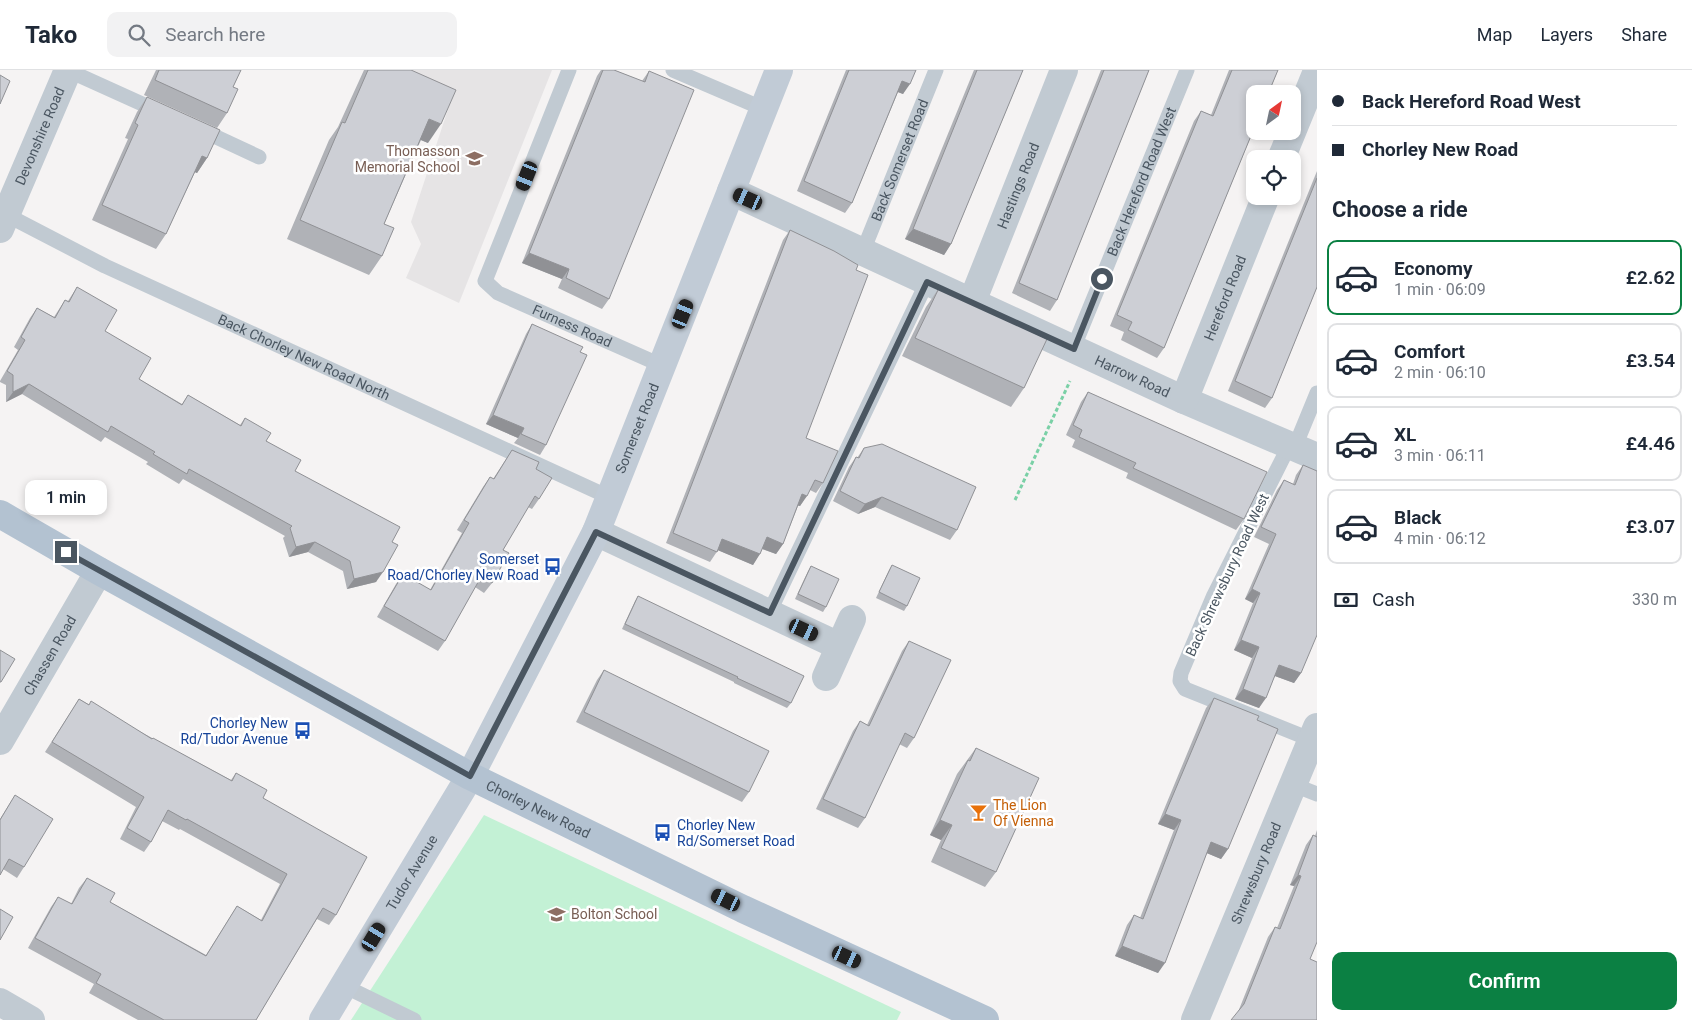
<!DOCTYPE html>
<meta charset="utf-8">
<style>
body{margin:0;font-family:Roboto,sans-serif;background:#f2f2f3;color:#1f2937;height:100vh;display:flex;flex-direction:column;font-size:19px;white-space:nowrap}
*{box-sizing:border-box;margin:0}
p{font-size:16px;color:#747a83}
.icon{flex:none;width:28px;height:28px;fill:none;stroke:currentColor;stroke-width:2;stroke-linecap:round;stroke-linejoin:round}
.map{position:relative;flex:1;overflow:hidden}
.panel{display:flex;flex-direction:column;background:#fff;width:375px}
.panel>*{flex:none}
.banner{display:grid;align-content:center;height:110px;padding:0 15px;background:#fff}
.needle{width:32px;rotate:33deg}
.tools{position:absolute;left:1246px;top:15px;display:grid;gap:10px}
.tools a{display:grid;place-items:center;width:55px;height:55px;border-radius:10px;background:#fff;box-shadow:0 2px 8px #0003;font-size:25px}
.end{position:absolute;width:22px;height:22px;margin:-11px;border:6px solid #4a5661;background:#fff;box-shadow:0 0 0 2px #fff}
.from{border-radius:50%}
.bubble{position:absolute;height:35px;border-radius:10px;background:#fff;box-shadow:0 2px 8px #0003;font-size:16px;font-weight:600;line-height:35px;text-align:center}
.car{position:absolute;width:15px;height:30px;margin:-15px -8px;border-radius:6px;box-shadow:0 0 4px 1px #0007;background:linear-gradient(#222 24%,#8ab4d8 0 40%,#222 0 76%,#8ab4d8 0 86%,#222 0)}
.banner b{display:flex;align-items:center;gap:18px;height:48px;font-size:19px}
.banner b+b{border-top:1px solid #e0e1e3}
.banner i{width:12px;height:12px;background:#1f2937}
ul{padding:0;list-style:none}
li{display:flex;align-items:center;gap:15px;height:75px;margin:0 10px 8px;padding:0 5px;border:2px solid #e0e1e3;border-radius:10px}
li div{flex:1}
li b{display:block;font-size:19px}
li em{font-style:normal;font-weight:600}
li.on{border-color:#0b8043}
li>.icon{width:45px;height:45px;stroke-width:1.5}
h2{padding:0 15px;font-size:22px;line-height:60px}
.pay{display:flex;align-items:center;gap:12px;height:55px;padding:0 15px;font-size:19px}
.pay p{margin-inline-start:auto}
.action{display:flex;gap:10px;margin-top:auto;padding:10px 15px}
.action a{flex:1;height:58px;border-radius:10px;background:#0b8043;color:#fff;font-size:20px;font-weight:600;line-height:58px;text-align:center}
header{display:flex;align-items:center;gap:30px;box-sizing:border-box;height:70px;padding:0 25px;background:#fff;border-bottom:1px solid #e0e1e3}
header strong{font-size:24px}
nav{display:flex;gap:28px;margin-inline-start:auto;font-size:18px}
.search{width:350px;height:45px;background:#f2f2f3;display:flex;align-items:center;gap:12px;box-sizing:border-box;padding:0 18px;border-radius:10px;color:#747a83;font-size:19px}
main{display:flex;flex:1;min-height:0}
.map>svg:first-child{display:block}
.education{fill:#e6e4e5}
.green{fill:#c3f1d5}
.lines{fill:none;stroke-linecap:round;stroke-linejoin:round}
.path{stroke:#7ad0a6;stroke-width:3;stroke-dasharray:4 2.5;stroke-linecap:butt}
.lane{stroke:#c1cad2;stroke-width:15}
.street{stroke:#c1cad2;stroke-width:28}
.secondary{stroke:#c1cbd6;stroke-width:28}
.primary{stroke:#b3c2d1;stroke-width:28}
.wall{fill:#b0b2b7}
.shaded-wall{fill:#909195}
.building{fill:#cdcfd5;stroke:#909195}
.route{stroke:#4a5661;stroke-width:6}
.labels{text-anchor:middle;stroke-width:5;stroke-linejoin:round;paint-order:stroke}
.street-label{font-size:14px;fill:#4a5661;stroke:#fff}
.education-label{font-size:14px;fill:#785e54;stroke:#fff;text-anchor:end}
.transit-label{font-size:14px;fill:#164399;stroke:#fff;text-anchor:end}
.food-label{font-size:14px;fill:#c56008;stroke:#fff;text-anchor:start}
</style>
<header>
<strong>Tako</strong>
<div class="search"><svg class="icon" aria-label="search" viewBox="0 0 24 24"><circle cx="10" cy="10" r="6"/><path d="M15 15l6 6"/></svg>Search here</div>
<nav><a>Map</a><a>Layers</a><a>Share</a></nav>
</header>
<main>
<div class="map">
<svg width="1317" height="950" viewBox="0 0 1317 950">
<rect width="100%" height="100%" fill="#f5f3f3"/>
<!-- education -->
<polygon class="education" points="408,0 552,0 459,233 406,208 421,174 411,152 452,27"/>
<!-- green -->
<polygon class="green" points="484,745 901,942 897,950 351,950"/>
<g class="lines">
<!-- path -->
<polyline class="path" points="1015,430 1070,311"/>
<!-- lane -->
<g class="lane">
<polyline points="67,0 160,42"/>
<path id="s1" d="M569,0L485,211L498,223L663,296"/>
<polyline points="673,0 764,39"/>
<polyline points="199,59 259,87"/>
<path id="s2" d="M1,142L105,196L611,428"/>
<path id="s3" d="M863,181L936,0"/>
<path id="s4" d="M1073,279L1187,0"/>
<polyline points="1289,376 1214,525 1181,603 1180,611 1185,619 1312,670"/>
<polyline points="1294,379 1317,323"/>
<polyline points="769,543 927,212"/>
<polyline points="1294,715 1317,724"/>
<polyline points="344,916 414,950"/>
</g>
<!-- street -->
<g class="street">
<polyline points="1281,89 1317,1"/>
<path id="s5" d="M731,121L1184,330L1317,387"/>
<path id="s6" d="M0,159L68,0"/>
<path id="s7" d="M972,232L1064,0"/>
<path id="s8" d="M1184,330L1266,126"/>
<polyline points="596,462 839,576"/>
<polyline points="826,607 852,549"/>
<path id="s9" d="M0,671L99,501"/>
<polyline points="0,932 31,950"/>
<path id="s10" d="M1195,950L1317,657"/>
</g>
<!-- secondary -->
<path class="secondary" id="s11" d="M323,950L470,706L596,462L779,0"/>
<!-- primary -->
<path class="primary" id="s12" d="M0,444L99,501L470,706L743,839L985,950"/>
</g>
<!-- wall -->
<g class="wall">
<polygon points="156,0 241,0 233,17 227,43 217,58 144,25"/>
<polygon points="364,0 411,0 428,73 421,70 384,154 382,186 369,205 287,169 329,70 338,57"/>
<polygon points="601,0 614,0 642,11 649,1 609,229 602,239 558,218 562,209 522,193 597,6"/>
<polygon points="846,0 916,0 903,24 898,22 852,133 845,143 797,121"/>
<polygon points="974,0 1023,0 951,174 944,185 905,169"/>
<polygon points="1101,0 1149,0 1057,230 1050,241 1012,223"/>
<polygon points="1229,0 1278,0 1164,278 1157,288 1121,270 1124,262 1110,256 1194,51 1201,41 1211,45"/>
<polygon points="147,27 207,88 197,103 195,102 166,164 156,179 92,150 128,69 125,68 137,42"/>
<polygon points="1317,101 1317,217 1272,328 1265,338 1228,321"/>
<polygon points="790,160 856,200 806,368 823,413 816,423 810,420 800,436 798,436 783,474 776,484 762,479 753,495 718,480 710,492 666,473 783,170"/>
<polygon points="77,217 105,261 139,309 182,334 188,325 240,355 245,348 295,401 392,472 376,512 347,519 343,501 308,482 289,487 283,468 285,466 183,409 179,414 146,394 148,392 105,367 101,372 22,324 6,332 6,315 0,312 0,311 18,280 14,277 30,248 37,238 54,247 65,230 68,231"/>
<polygon points="939,218 1024,318 1011,337 902,286 926,237"/>
<polygon points="532,254 580,282 546,375 540,385 514,373 518,368 486,354 526,264"/>
<polygon points="1088,322 1244,449 1236,460 1126,408 1128,403 1072,377 1075,370 1066,365 1081,332"/>
<polygon points="864,378 957,460 950,470 875,437 858,444 833,431 849,397 856,387 857,388"/>
<polygon points="512,380 536,399 539,429 532,439 528,437 503,480 492,513 484,523 475,517 445,571 438,581 377,547 396,514 403,504 430,520 462,463 457,460 483,417 490,407 493,409"/>
<polygon points="1303,395 1301,603 1294,613 1275,606 1259,638 1235,629 1252,588 1234,580 1253,533 1245,529 1269,474 1254,467 1277,420 1284,410 1293,414 1296,405"/>
<polygon points="892,495 907,536 904,541 876,528 889,500"/>
<polygon points="811,496 826,537 823,542 795,529 808,501"/>
<polygon points="638,526 791,633 787,638 734,613 734,612 622,559 635,531"/>
<polygon points="909,571 914,668 907,678 899,674 865,748 858,758 816,739 853,661 860,651 867,655 902,581"/>
<polygon points="604,600 749,722 742,732 576,652 597,610"/>
<polygon points="1214,628 1257,650 1228,779 1221,789 1207,783 1158,903 1115,886 1127,855 1134,845 1140,848 1174,760 1158,754 1206,638"/>
<polygon points="79,629 231,710 236,703 263,728 336,845 329,855 317,849 256,950 138,950 89,923 94,914 28,878 51,837 58,827 71,834 79,818 87,808 110,832 206,885 237,836 261,850 280,814 180,759 179,760 162,751 151,772 144,782 120,769 136,737 45,682"/>
<polygon points="976,678 996,802 985,817 931,792 941,770 930,765 957,704"/>
<polygon points="15,725 24,797 17,808 3,799 0,805 0,749"/>
<polygon points="1317,760 1317,872 1238,942 1268,867 1275,857 1277,858 1294,816 1290,815 1306,775 1313,765 1315,766"/>
</g>
<!-- shaded-wall -->
<g class="shaded-wall">
<polygon points="902,11 910,14 903,24 895,21"/>
<polygon points="429,49 441,54 428,73 416,68"/>
<polygon points="202,86 207,88 197,103 192,101"/>
<polygon points="913,159 951,174 944,185 905,169"/>
<polygon points="529,183 569,199 562,209 522,193"/>
<polygon points="29,314 22,324 6,332 13,322"/>
<polygon points="493,345 524,358 518,368 486,354"/>
<polygon points="802,424 807,426 800,436 795,434"/>
<polygon points="882,427 875,437 858,444 865,434"/>
<polygon points="767,467 783,474 776,484 760,478"/>
<polygon points="722,469 760,484 753,495 715,479"/>
<polygon points="315,472 308,482 289,487 296,477"/>
<polygon points="383,502 376,512 347,519 354,509"/>
<polygon points="1252,519 1260,523 1253,533 1245,529"/>
<polygon points="1241,570 1259,577 1252,588 1234,580"/>
<polygon points="1279,595 1301,603 1294,613 1272,605"/>
<polygon points="1243,619 1266,628 1259,638 1235,629"/>
<polygon points="1165,744 1181,750 1174,760 1158,754"/>
<polygon points="940,750 952,755 941,770 930,765"/>
<polygon points="1211,772 1228,779 1221,789 1204,782"/>
<polygon points="1298,805 1301,806 1294,816 1290,815"/>
<polygon points="1122,876 1165,893 1158,903 1115,886"/>
</g>
<!-- building -->
<g class="building">
<polygon points="159,0 241,0 233,17 238,19 227,43 155,10"/>
<polygon points="368,0 411,0 456,20 441,54 429,49 384,154 394,158 382,186 300,150 342,52 345,53"/>
<polygon points="603,0 614,0 645,12 649,1 694,20 609,229 566,208 569,199 529,183"/>
<polygon points="849,0 916,0 910,14 902,11 852,133 804,111"/>
<polygon points="977,0 1023,0 951,174 913,159"/>
<polygon points="1104,0 1149,0 1057,230 1019,213"/>
<polygon points="1232,0 1278,0 1268,24 1255,24 1255,56 1164,278 1128,260 1132,252 1117,245 1201,41 1213,46"/>
<polygon points="0,5 10,11 0,34"/>
<polygon points="147,27 220,60 207,88 202,86 166,164 102,135 138,55 135,53"/>
<polygon points="1317,108 1317,217 1272,328 1235,311"/>
<polygon points="790,160 834,181 858,195 856,200 868,205 806,368 838,381 823,413 815,410 807,426 802,424 783,474 767,467 760,484 722,469 717,482 673,463"/>
<polygon points="77,217 117,240 105,261 151,288 139,309 182,335 188,325 241,356 245,348 271,363 266,371 301,390 295,401 400,457 392,472 398,475 383,502 354,509 350,491 315,472 296,477 290,458 292,456 189,399 187,404 153,384 155,382 111,356 108,362 29,314 13,322 13,305 7,301 25,270 21,267 37,238 55,248 65,230 69,232"/>
<polygon points="939,218 1047,269 1024,318 915,268"/>
<polygon points="532,254 583,277 580,282 587,285 546,375 521,364 524,358 493,345"/>
<polygon points="1088,322 1267,402 1244,449 1133,398 1136,393 1079,367 1082,360 1073,355"/>
<polygon points="882,374 976,417 957,460 882,427 865,434 840,421 856,387 859,388 864,378"/>
<polygon points="512,380 539,392 536,399 552,408 539,429 535,426 503,480 509,483 492,513 481,507 445,571 384,536 403,504 431,520 469,453 464,450 490,407 494,409"/>
<polygon points="1303,395 1317,401 1317,565 1301,603 1279,595 1266,628 1243,619 1259,577 1241,570 1260,523 1252,519 1276,464 1261,457 1284,410 1295,415"/>
<polygon points="892,495 920,508 907,536 879,522"/>
<polygon points="811,496 839,509 826,537 798,524"/>
<polygon points="638,526 804,606 791,633 737,608 738,607 625,554"/>
<polygon points="909,571 951,590 914,668 905,663 865,748 823,729 860,651 869,656"/>
<polygon points="0,580 15,589 1,612 0,612"/>
<polygon points="604,600 769,681 749,722 584,642"/>
<polygon points="1214,628 1259,646 1257,650 1278,659 1228,779 1211,772 1165,893 1122,876 1134,845 1143,849 1181,750 1165,744"/>
<polygon points="79,629 89,635 91,631 152,669 153,668 232,711 236,703 267,720 263,728 367,787 336,845 323,838 256,950 164,950 96,913 101,904 35,868 58,827 72,834 87,808 115,823 110,832 206,886 237,836 262,851 287,804 187,749 186,750 168,740 151,772 127,758 144,727 52,672"/>
<polygon points="976,678 1039,708 996,802 941,778 952,755 940,750 968,690 970,691"/>
<polygon points="15,725 53,749 24,797 9,789 0,805 0,750"/>
<polygon points="1313,765 1317,767 1317,872 1310,889 1317,892 1317,950 1231,950 1244,934 1275,857 1280,859 1301,806 1298,805"/>
<polygon points="0,839 13,847 0,870"/>
</g>
<g class="lines">
<!-- route -->
<polyline class="route" points="66,482 470,706 596,462 770,543 927,212 1074,279 1102,209"/>
</g>
<!-- icons -->
<defs>
<symbol id="school-bare" viewBox="-9 -9 18 18"><path d="M0-5L7-2L0 1L-7-2ZM-4 1L0 2.5L4 1V4Q0 6-4 4Z" fill="#8d6e63" stroke="#fff" stroke-width="2.5" paint-order="stroke"/></symbol>
<symbol id="bus-bare" viewBox="-9 -9 18 18"><path d="M-5-6H5V4H4V6H2V4H-2V6H-4V4H-5ZM-3.5-4V0h7V-4ZM-3.5 1.2v1.5H-2V1.2ZM2 1.2v1.5H3.5V1.2Z" fill="#1a4fb4" stroke="#fff" stroke-width="2.5" paint-order="stroke"/></symbol>
<symbol id="bar-bare" viewBox="-9 -9 18 18"><path d="M-6-5H6L.8 .8V4.5H3.5V6h-7V4.5H-.8V.8Z" fill="#e8710a" stroke="#fff" stroke-width="2.5" paint-order="stroke"/></symbol>
</defs>
<g fill-rule="evenodd">
<use href="#school-bare" x="462" y="76" width="25" height="25"/>
<use href="#bus-bare" x="540" y="484" width="25" height="25"/>
<use href="#bus-bare" x="290" y="648" width="25" height="25"/>
<use href="#bar-bare" x="966" y="730" width="25" height="25"/>
<use href="#bus-bare" x="650" y="750" width="25" height="25"/>
<use href="#school-bare" x="544" y="832" width="25" height="25"/>
</g>
<g class="labels">
<!-- street labels -->
<g class="street-label">
<text dy="5" stroke="none"><textPath href="#s6" startOffset="101">Devonshire Road</textPath></text>
<text dy="5" stroke="none"><textPath href="#s3" startOffset="98">Back Somerset Road</textPath></text>
<text dy="5" stroke="none"><textPath href="#s4" startOffset="181">Back Hereford Road West</textPath></text>
<text dy="5" stroke="none"><textPath href="#s7" startOffset="125">Hastings Road</textPath></text>
<text dy="5" stroke="none"><textPath href="#s8" startOffset="110">Hereford Road</textPath></text>
<text dy="5" stroke="none"><textPath href="#s1" startOffset="326">Furness Road</textPath></text>
<text dy="5" stroke="none"><textPath href="#s2" startOffset="336">Back Chorley New Road North</textPath></text>
<text dy="5" stroke="none"><textPath href="#s5" startOffset="442">Harrow Road</textPath></text>
<text dy="5" stroke="none"><textPath href="#s11" startOffset="671">Somerset Road</textPath></text>
<text transform="translate(1227 505) rotate(-65)" y="5">Back Shrewsbury Road West</text>
<text dy="5" stroke="none"><textPath href="#s9" startOffset="99">Chassen Road</textPath></text>
<text dy="5" stroke="none"><textPath href="#s12" startOffset="614">Chorley New Road</textPath></text>
<text dy="5" stroke="none"><textPath href="#s11" startOffset="172">Tudor Avenue</textPath></text>
<text dy="5" stroke="none"><textPath href="#s10" startOffset="159">Shrewsbury Road</textPath></text>
</g>
<!-- education labels -->
<g class="education-label">
<text x="460" y="86">Thomasson<tspan x="460" dy="16">Memorial School</tspan></text>
<text x="571" y="849" text-anchor="start">Bolton School</text>
</g>
<!-- transit labels -->
<g class="transit-label">
<text x="539" y="494">Somerset<tspan x="539" dy="16">Road/Chorley New Road</tspan></text>
<text x="288" y="658">Chorley New<tspan x="288" dy="16">Rd/Tudor Avenue</tspan></text>
<text x="677" y="760" text-anchor="start">Chorley New<tspan x="677" dy="16">Rd/Somerset Road</tspan></text>
</g>
<!-- food labels -->
<g class="food-label">
<text x="993" y="740">The Lion<tspan x="993" dy="16">Of Vienna</tspan></text>
</g>
</g>
</svg>
<div class="tools">
<a><svg class="needle" viewBox="-14 -14 28 28"><path d="M0-13l5 13h-10z" fill="#e53935"/><path d="M0 13l5-13h-10z" fill="#747a83"/></svg></a>
<a><svg class="icon" aria-label="locate" viewBox="0 0 24 24"><circle cx="12" cy="12" r="6"/><path d="M12 2v4M12 18v4M2 12h4M18 12h4"/></svg></a>
</div>
<i class="end from" style="left:1102px;top:209px"></i>
<i class="end" style="left:66px;top:482px"></i>
<div class="bubble" style="left:25px;top:410px;width:82px">1 min</div>
<i class="car" style="left:527px;top:106px;rotate:202deg"></i>
<i class="car" style="left:748px;top:129px;rotate:294deg"></i>
<i class="car" style="left:683px;top:244px;rotate:22deg"></i>
<i class="car" style="left:804px;top:560px;rotate:115deg"></i>
<i class="car" style="left:726px;top:830px;rotate:296deg"></i>
<i class="car" style="left:374px;top:867px;rotate:31deg"></i>
<i class="car" style="left:847px;top:887px;rotate:115deg"></i>
</div>
<section class="panel">
<div class="banner">
<b><i class="from"></i>Back Hereford Road West</b>
<b><i></i>Chorley New Road</b>
</div>
<h2>Choose a ride</h2>
<ul>
<li class="on"><svg class="icon" aria-label="car" viewBox="0 0 24 24"><path d="M5 17H2v-5l4-1 3-4h7l3 4 3 1v5h-3M9 17h6M6 11h13"/><circle cx="7" cy="17" r="2"/><circle cx="17" cy="17" r="2"/></svg><div><b>Economy</b><p>1 min · 06:09</p></div><em>£2.62</em></li>
<li><svg class="icon" aria-label="car" viewBox="0 0 24 24"><path d="M5 17H2v-5l4-1 3-4h7l3 4 3 1v5h-3M9 17h6M6 11h13"/><circle cx="7" cy="17" r="2"/><circle cx="17" cy="17" r="2"/></svg><div><b>Comfort</b><p>2 min · 06:10</p></div><em>£3.54</em></li>
<li><svg class="icon" aria-label="car" viewBox="0 0 24 24"><path d="M5 17H2v-5l4-1 3-4h7l3 4 3 1v5h-3M9 17h6M6 11h13"/><circle cx="7" cy="17" r="2"/><circle cx="17" cy="17" r="2"/></svg><div><b>XL</b><p>3 min · 06:11</p></div><em>£4.46</em></li>
<li><svg class="icon" aria-label="car" viewBox="0 0 24 24"><path d="M5 17H2v-5l4-1 3-4h7l3 4 3 1v5h-3M9 17h6M6 11h13"/><circle cx="7" cy="17" r="2"/><circle cx="17" cy="17" r="2"/></svg><div><b>Black</b><p>4 min · 06:12</p></div><em>£3.07</em></li>
</ul>
<div class="pay"><svg class="icon" aria-label="cash" viewBox="0 0 24 24"><path d="M3 7h18v10H3z"/><circle cx="12" cy="12" r="2"/></svg>Cash<p>330 m</p></div>
<div class="action"><a>Confirm</a></div>
</section>
</main>
